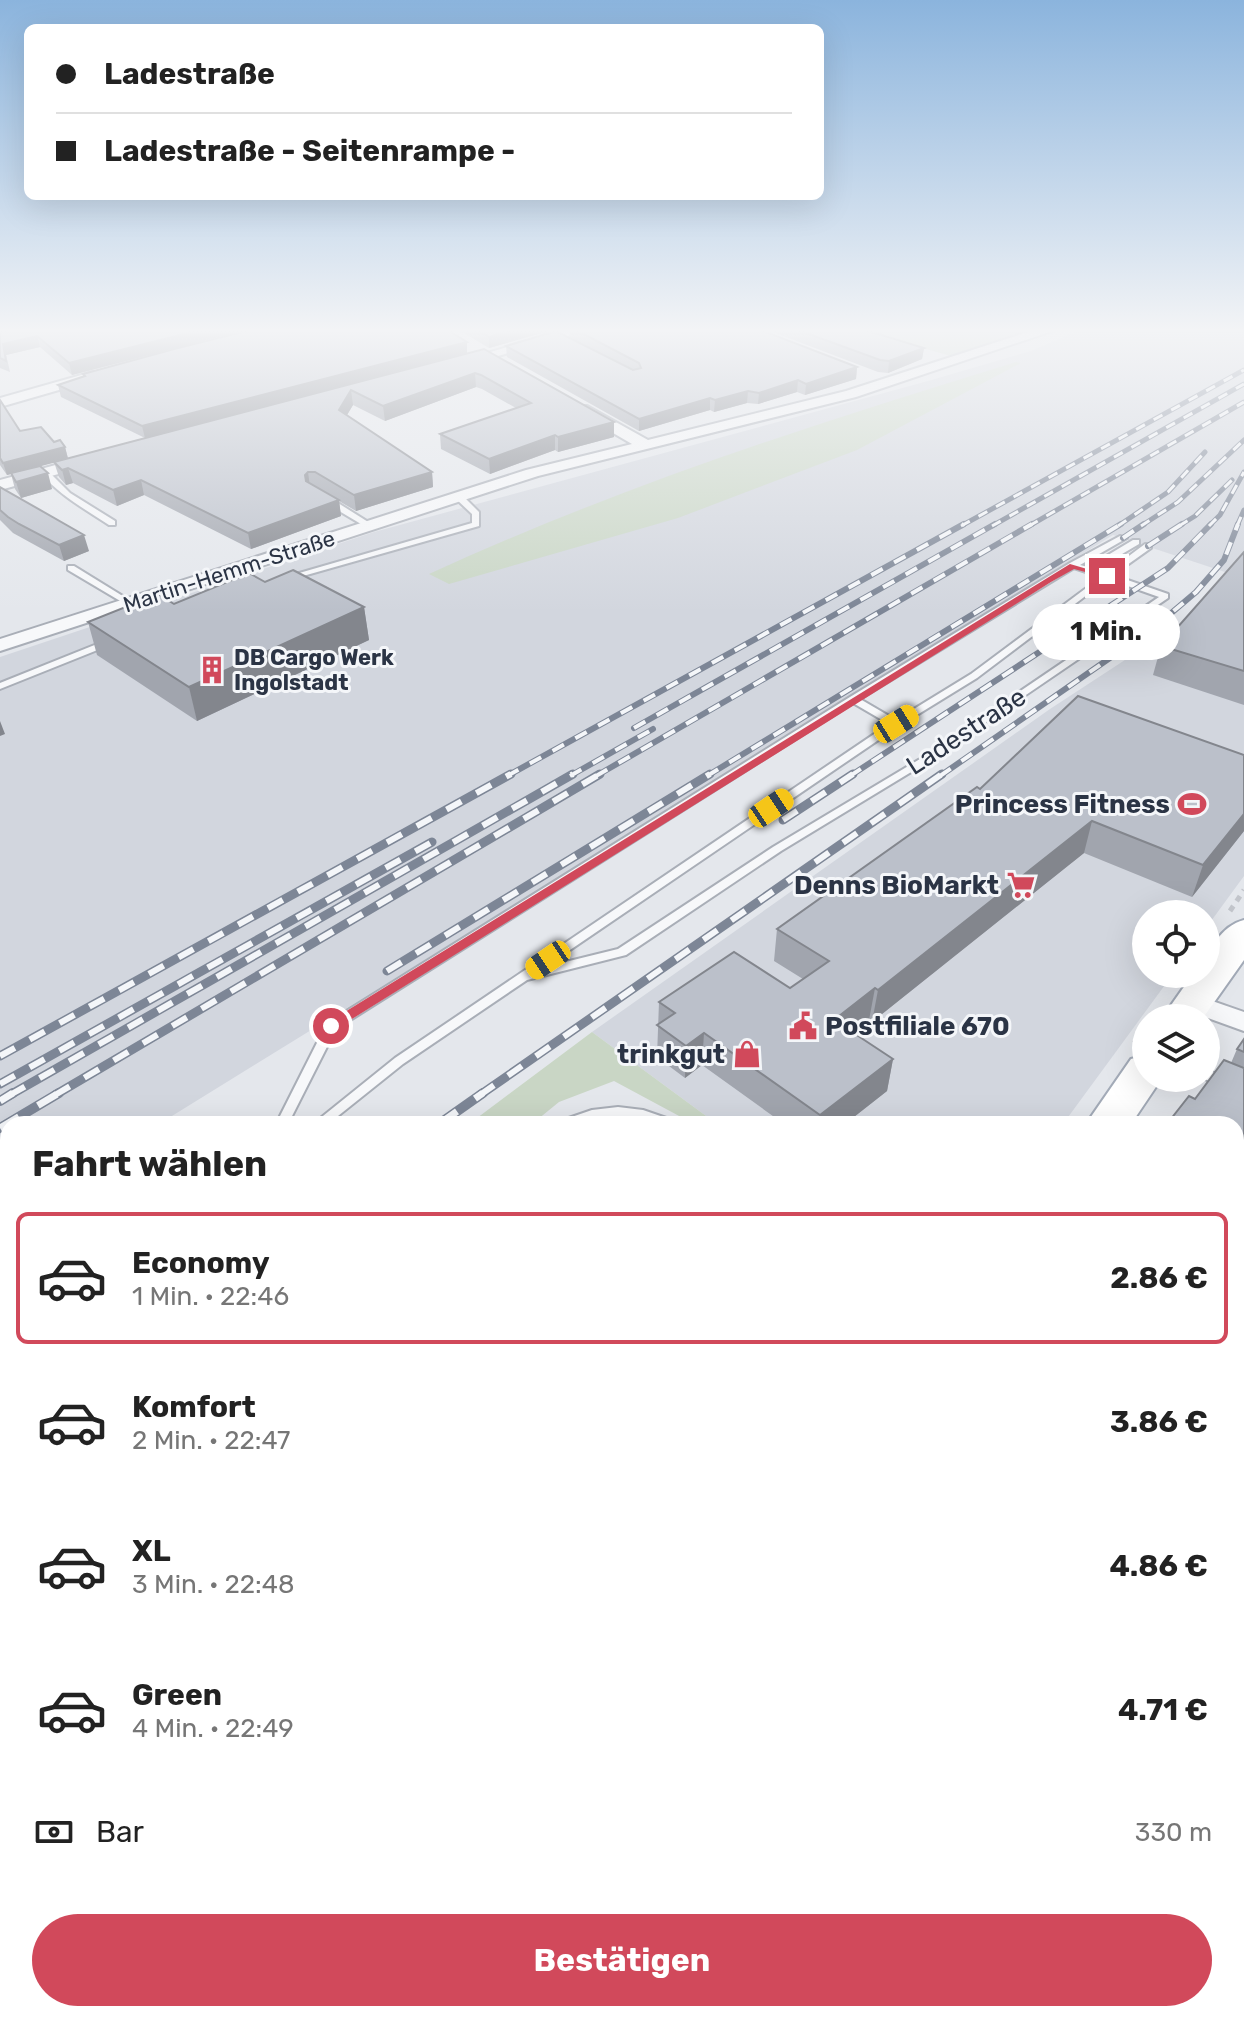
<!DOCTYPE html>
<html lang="de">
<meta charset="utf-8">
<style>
body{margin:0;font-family:Rubik,sans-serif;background:#f6f6f6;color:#222;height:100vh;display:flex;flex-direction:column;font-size:30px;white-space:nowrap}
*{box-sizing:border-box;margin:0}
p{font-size:26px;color:#767676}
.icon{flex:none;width:44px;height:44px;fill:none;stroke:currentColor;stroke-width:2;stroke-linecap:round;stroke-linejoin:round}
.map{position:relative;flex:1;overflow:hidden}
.drawer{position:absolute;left:0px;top:1116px;width:1244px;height:906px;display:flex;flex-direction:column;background:#fff;border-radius:24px 24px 0 0;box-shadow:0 8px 32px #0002}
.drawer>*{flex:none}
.hud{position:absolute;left:24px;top:24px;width:800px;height:176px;border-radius:12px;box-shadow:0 8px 32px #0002;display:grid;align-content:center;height:176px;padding:0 32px;background:#fff}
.controls{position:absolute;left:1132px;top:900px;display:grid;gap:16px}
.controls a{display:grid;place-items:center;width:88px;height:88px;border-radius:50%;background:#fff;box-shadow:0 8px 32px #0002;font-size:40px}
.end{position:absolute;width:36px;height:36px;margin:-18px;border:10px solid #d1495b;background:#fff;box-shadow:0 0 0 4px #fff}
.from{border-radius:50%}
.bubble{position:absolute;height:56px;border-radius:28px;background:#fff;box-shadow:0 8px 32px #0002;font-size:26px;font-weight:700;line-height:56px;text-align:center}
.car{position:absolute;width:24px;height:48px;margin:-24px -12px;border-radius:10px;box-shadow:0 0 6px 2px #0007;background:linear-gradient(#f5c518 24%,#345 0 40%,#f5c518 0 76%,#345 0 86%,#f5c518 0)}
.hud b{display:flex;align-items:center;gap:28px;height:76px;font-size:30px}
.hud b+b{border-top:2px solid #e0e0e0}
.hud i{width:20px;height:20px;background:#222}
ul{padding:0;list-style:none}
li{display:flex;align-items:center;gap:24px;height:132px;margin:0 16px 12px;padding:0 16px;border:4px solid transparent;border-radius:12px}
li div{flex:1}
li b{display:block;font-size:30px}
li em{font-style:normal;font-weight:700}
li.selected{border-color:#d1495b}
li>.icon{width:72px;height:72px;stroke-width:1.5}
h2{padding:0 32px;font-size:36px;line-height:96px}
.pay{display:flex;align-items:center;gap:20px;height:88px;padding:0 32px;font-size:30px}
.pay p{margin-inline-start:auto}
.cta{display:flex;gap:16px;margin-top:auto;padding:16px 32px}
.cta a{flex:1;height:92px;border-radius:48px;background:#d1495b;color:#fff;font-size:32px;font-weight:700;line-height:92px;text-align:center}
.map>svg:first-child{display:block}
.built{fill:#d2d6de}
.green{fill:#c9d6c5}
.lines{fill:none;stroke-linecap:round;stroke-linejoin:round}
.service-casing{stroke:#a9aeb7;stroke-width:4}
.minor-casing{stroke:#a9aeb7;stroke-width:4}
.primary-casing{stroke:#a3abb8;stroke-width:4}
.path{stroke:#c2c5cb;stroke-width:5;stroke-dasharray:6 6;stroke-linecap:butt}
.service{fill:#f7f8fa;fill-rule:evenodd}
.minor{fill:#f7f8fa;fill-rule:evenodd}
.primary{fill:#fff;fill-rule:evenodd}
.rail-far3-casing{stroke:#7d8696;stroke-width:5}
.rail-far2-casing{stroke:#7d8696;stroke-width:6}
.rail-far1-casing{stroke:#7d8696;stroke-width:9}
.rail-casing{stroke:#7d8696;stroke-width:10}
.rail-far3{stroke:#f4f6f9;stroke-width:3;stroke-dasharray:10;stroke-linecap:butt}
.rail-far2{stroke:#f4f6f9;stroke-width:4;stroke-dasharray:13;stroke-linecap:butt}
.rail-far1{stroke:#f4f6f9;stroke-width:6;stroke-dasharray:17;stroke-linecap:butt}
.rail{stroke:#f4f6f9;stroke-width:7;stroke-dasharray:22;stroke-linecap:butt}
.wall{fill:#a1a5ae}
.shaded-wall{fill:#83868d}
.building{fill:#bbc0ca;stroke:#83868d;stroke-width:2}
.route{fill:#d1495b}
.labels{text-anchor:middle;stroke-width:6;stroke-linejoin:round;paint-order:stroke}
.far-street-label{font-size:22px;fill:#2b3445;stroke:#f4f6f9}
.far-poi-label{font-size:22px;font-weight:bold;fill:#2b3445;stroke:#f4f6f9;text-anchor:start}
.street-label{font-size:26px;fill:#2b3445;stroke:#f4f6f9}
.poi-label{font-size:26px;font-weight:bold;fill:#2b3445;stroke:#f4f6f9;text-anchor:end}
</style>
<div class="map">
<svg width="1244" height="2021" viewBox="0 0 1244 2021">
<rect width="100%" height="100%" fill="#e4e7ec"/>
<!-- built -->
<g class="built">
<polygon points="1082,329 1244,329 1244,876 1206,928 1206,914 1146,914 1146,974 1173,974 1063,1124 717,1124 592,1032 1050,709 1183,622 1228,573 1113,535 159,1124 8,1124 8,1218 0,1223 0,657 374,532 928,381 1031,351"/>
<polygon points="8,1457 8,1910 0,1902 0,1463"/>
<polygon points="109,2014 391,2014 386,2021 116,2021"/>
</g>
<!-- green -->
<g class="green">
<polygon points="855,329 1035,329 951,356"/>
<path d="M1016,362L1021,363L857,450L678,518L449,584L429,574C618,487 817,423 1016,362Z"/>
<polygon points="592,1032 717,1124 694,1124 614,1081 559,1102 532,1124 469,1124"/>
</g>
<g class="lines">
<defs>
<g id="service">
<path d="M42,471H48L70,493L115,521V525H109C85,509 60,496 41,473Z"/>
<polygon points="455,494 461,494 479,512 479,526 289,580 282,578 472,523 472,514 455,498"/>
<polygon points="324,498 330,498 373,525 366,527 324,502"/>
<path d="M1120,536L1127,538L1080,565L1088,567L1133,540H1139V544L1095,570L1106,573L1145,544H1151V548L1113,575L1168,594V598L926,763L781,851L626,955L527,980L403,1064L328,1124H313L395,1058L889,724L853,703L336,1029L288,1124H276L327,1023L850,697L1070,563ZM1074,568L1101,577L971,674L896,720L860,699ZM1108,579L1159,597L920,759L773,847L618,949L545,967L899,726L977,678Z"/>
<polygon points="68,566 74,566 134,603 127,605 68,570"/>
<polygon points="107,640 111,643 110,645 0,689 0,683"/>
<polygon points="1206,1069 1244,1087 1244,1098 1203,1078 1206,1078"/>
<polygon points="618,1107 643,1110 675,1121 676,1124 657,1124 643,1120 618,1116 592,1119 578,1124 559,1124 560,1121 592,1110"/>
<polygon points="8,1335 8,1349 0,1352 0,1338"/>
<polygon points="707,2014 731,2014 734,2021 710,2021"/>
</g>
<g id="minor">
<polygon points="569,329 592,329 460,367 453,363"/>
<polygon points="1037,329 1058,329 856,397 538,476 0,651 0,639 526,470 632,444 577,412 577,406 587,406 648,440 846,391"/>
<polygon points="92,372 97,373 97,379 0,407 0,398"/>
<polygon points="89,456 95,458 95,464 0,490 0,480"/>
<polygon points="1192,994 1244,1012 1244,1031 1183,1009 1179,1003 1183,997"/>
<polygon points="1236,1273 1244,1276 1244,1303 1236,1300"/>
<polygon points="1236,1876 1244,1879 1244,1923 1236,1920"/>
<polygon points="0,1909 8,1913 8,1962 0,1958"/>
<polygon points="54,2014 103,2014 105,2021 57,2021"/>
</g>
<g id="primary">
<path d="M1244,920V960L1203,1018H1162L1193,974H1206C1206,951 1221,926 1244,920Z"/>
<polygon points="1146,1055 1146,1078 1162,1078 1131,1124 1086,1124 1131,1059"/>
<polygon points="429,2014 500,2014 498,2021 426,2021"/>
</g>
</defs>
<!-- service casing -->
<use href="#service" class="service-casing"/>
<!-- minor casing -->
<use href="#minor" class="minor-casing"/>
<!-- primary casing -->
<use href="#primary" class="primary-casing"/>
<!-- path -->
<g class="path">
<polyline points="1230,911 1244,890"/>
<polyline points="1134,1043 1146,1027"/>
</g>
<!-- service -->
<use href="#service" class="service"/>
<!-- minor -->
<use href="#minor" class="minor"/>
<!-- primary -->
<use href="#primary" class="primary"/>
<defs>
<g id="rail-far3">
<polyline points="961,526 1244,370"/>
<polyline points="992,526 1244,384"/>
<polyline points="1029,526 1244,402"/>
<polyline points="1118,526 1168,492 1205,452"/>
<polyline points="1141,526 1178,502 1244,440"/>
<polyline points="1179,526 1195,516 1232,480"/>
<polyline points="1209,526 1220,515 1244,472"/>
<polyline points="1237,526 1244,510"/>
</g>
<g id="rail-far2">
<polyline points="1123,538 1144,524"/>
<polyline points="1148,546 1182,524"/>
<polyline points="634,728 995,524"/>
<polyline points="507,776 964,524"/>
<polyline points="570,776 653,729"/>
<polyline points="596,776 1032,524"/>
<polyline points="707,776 1121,524"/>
<polyline points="850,776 1168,568 1211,524"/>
<polyline points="940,776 1156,626 1196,592 1224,560 1238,524"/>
</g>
<g id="rail-far1">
<polyline points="783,820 853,774"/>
<polyline points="387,971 710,774"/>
<polyline points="0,1056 511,774"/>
<polyline points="0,1084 432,842"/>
<polyline points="10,1095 573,774"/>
<polyline points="55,1095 600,774"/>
<polyline points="480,1095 942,774"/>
</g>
<g id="rail">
<polyline points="0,1101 13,1093"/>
<polyline points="439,1124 483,1093"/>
<polyline points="0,1128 59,1093"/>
<polyline points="0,1430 8,1425"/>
</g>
</defs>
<!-- rail-far3 casing -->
<use href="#rail-far3" class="rail-far3-casing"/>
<!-- rail-far2 casing -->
<use href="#rail-far2" class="rail-far2-casing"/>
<!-- rail-far1 casing -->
<use href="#rail-far1" class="rail-far1-casing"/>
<!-- rail casing -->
<use href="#rail" class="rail-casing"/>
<!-- rail-far3 -->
<use href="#rail-far3" class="rail-far3"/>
<!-- rail-far2 -->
<use href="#rail-far2" class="rail-far2"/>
<!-- rail-far1 -->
<use href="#rail-far1" class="rail-far1"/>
<!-- rail -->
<use href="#rail" class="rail"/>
</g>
<!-- wall -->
<g class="wall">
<polygon points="457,329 556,329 489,348"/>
<polygon points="570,329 758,329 857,367 856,379 805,395 797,392 758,404 747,403 714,412 710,410 639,431 507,357 506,346 570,338"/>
<polygon points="765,329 862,329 924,348 922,359 888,373 878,372"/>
<polygon points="0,332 183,347 467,353 203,423 484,349 614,422 614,437 558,452 555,450 490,474 441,449 440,434 516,408 482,389 476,387 385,421 353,405 347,415 432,472 433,487 356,511 339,501 341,516 251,549 144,495 117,506 73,483 66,485 59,477 54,462 40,466 52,489 21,498 15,489 11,474 7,475 0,465 0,400 20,431 54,442 65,447 68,458 145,438 61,397 58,385 83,377 83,374 170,350 72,375 40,347 6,355 10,372 0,368"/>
<polygon points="0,487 89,551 64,561 13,533 0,520"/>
<polygon points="1244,552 1244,705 1153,675 1161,646"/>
<polygon points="265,582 364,607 369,640 197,721 97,655 88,622 174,604"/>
<polygon points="1244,755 1244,831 1192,897 1084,853 872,1022 869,1020 854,1033 893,1059 887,1091 845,1124 784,1124 702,1065 685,1078 657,1057 659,1002 790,988 803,979 774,961 777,929 980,789"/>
<polygon points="1244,1039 1244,1261 1236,1257 1236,1124 1195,1099 1231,1063 1237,1049"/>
<polygon points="1236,1322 1244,1326 1244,1593 1236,1605"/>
<polygon points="744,2014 979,2014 975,2021 752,2021"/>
<polygon points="1114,2014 1236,2014 1244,2021 1123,2021"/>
</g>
<!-- shaded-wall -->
<g class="shaded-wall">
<polygon points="204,329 250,329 72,375 69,363"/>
<polygon points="515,329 556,329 489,348 489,337"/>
<polygon points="37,336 40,347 6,355 10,372 3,344"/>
<polygon points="467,342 467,353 145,438 142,426"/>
<polygon points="924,348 922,359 888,373 889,361"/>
<polygon points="857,367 856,379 805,395 806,384"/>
<polygon points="475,373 476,387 385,421 383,406"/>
<polygon points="798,380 797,392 758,404 759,393"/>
<polygon points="351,390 353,405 341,425 339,410"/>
<polygon points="748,391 747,403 714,412 715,400"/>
<polygon points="710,398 710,410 639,431 639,419"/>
<polygon points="614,422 614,437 558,452 558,437"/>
<polygon points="555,435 555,450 490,474 489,459"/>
<polygon points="65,447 68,459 7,475 3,463"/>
<polygon points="68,468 73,483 66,485 62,470"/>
<polygon points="308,472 310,487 307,490 305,475"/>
<polygon points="432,472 433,487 356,511 354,495"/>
<polygon points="48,473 52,489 21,498 16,482"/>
<polygon points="141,480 144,495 117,506 113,490"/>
<polygon points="339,500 341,516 251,549 248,533"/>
<polygon points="84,535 89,551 64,561 59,545"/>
<polygon points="364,607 369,640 197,721 189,687"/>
<polygon points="0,721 5,734 0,736"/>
<polygon points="1244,814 1244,831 1192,897 1203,865"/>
<polygon points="1092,821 1084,853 872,1022 878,990"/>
<polygon points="875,988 869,1020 829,1052 834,1020"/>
<polygon points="704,1033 702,1065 685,1078 686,1046"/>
<polygon points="893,1059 887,1091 845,1124 819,1124 820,1115"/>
<polygon points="8,1249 8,1295 0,1300 0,1254"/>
</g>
<!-- building -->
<g class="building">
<polygon points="10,329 204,329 69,363 37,336 3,344 6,361 0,358 0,332"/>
<polygon points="254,329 446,329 467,342 142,426 58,385 85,376 83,374 174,349"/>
<polygon points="476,329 515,329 489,337"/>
<polygon points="574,329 758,329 857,367 806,384 798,380 759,393 748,391 715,400 710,398 639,419 506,346 556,331 633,370 641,368 639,363"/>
<polygon points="795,329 862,329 924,348 889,361 880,360"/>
<polygon points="484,349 614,422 558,437 555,435 489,459 440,434 531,403 481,375 475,373 383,406 351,390 339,410 432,472 354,495 315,472 308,472 305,475 306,481 339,500 248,533 141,480 113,490 68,468 62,470 54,462"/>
<polygon points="0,400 20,431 41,427 54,442 60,440 65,447 3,463 0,458"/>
<polygon points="40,466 48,473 16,482 11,473"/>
<polygon points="0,487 84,535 59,545 19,524 8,517 0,510"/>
<polygon points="1244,552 1244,671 1161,646"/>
<polygon points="293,570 364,607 189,687 88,622 158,594 174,604 249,573 265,582"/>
<polygon points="1078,696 1244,755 1244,814 1203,865 1092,821 878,990 875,988 834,1020 893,1059 820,1115 704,1033 686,1046 657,1025 675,1013 659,1002 734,952 790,988 829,961 777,929 977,787 980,789"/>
<polygon points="1244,1039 1244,1052 1237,1049"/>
<polygon points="1224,1060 1244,1068 1244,1228 1236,1224 1236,1124 1167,1124 1189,1096 1195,1099"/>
<polygon points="8,1181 8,1249 0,1254 0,1186"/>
<polygon points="1236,1322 1244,1326 1244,1581 1236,1576"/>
<polygon points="1236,1901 1244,1907 1244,2021 1169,2021 1161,2014 1236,2014"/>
<polygon points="581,2014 617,2014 625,2021 576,2021"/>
<polygon points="772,2014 979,2014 975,2021 780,2021"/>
</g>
<!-- sky -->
<linearGradient id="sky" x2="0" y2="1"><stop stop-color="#8bb4dd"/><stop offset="0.54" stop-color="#f3f4f6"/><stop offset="1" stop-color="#f3f4f6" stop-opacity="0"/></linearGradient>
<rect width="1244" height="612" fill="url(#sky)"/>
<!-- route -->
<polygon class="route" points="1070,564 1111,576 1107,578 1074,569 1051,582 336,1029 327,1029 327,1023"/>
<!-- icons -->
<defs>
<symbol id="building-bare" viewBox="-9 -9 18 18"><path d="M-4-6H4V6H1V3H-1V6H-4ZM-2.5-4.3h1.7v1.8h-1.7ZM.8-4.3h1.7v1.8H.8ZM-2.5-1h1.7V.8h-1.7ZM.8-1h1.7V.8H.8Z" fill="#d1495b" stroke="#f4f6f9" stroke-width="2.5" paint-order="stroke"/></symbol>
<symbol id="stadium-bare" viewBox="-9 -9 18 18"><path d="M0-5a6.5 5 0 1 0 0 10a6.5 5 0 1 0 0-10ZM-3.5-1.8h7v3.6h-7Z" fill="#d1495b" stroke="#f4f6f9" stroke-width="2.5" paint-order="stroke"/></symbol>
<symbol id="supermarket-bare" viewBox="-9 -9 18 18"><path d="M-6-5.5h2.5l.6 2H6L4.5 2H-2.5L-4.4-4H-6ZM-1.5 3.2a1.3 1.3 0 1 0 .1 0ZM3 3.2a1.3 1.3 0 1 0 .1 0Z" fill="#d1495b" stroke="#f4f6f9" stroke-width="2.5" paint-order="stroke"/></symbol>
<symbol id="civic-bare" viewBox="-9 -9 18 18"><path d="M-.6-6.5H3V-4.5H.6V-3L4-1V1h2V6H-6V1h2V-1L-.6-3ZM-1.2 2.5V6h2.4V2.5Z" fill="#d1495b" stroke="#f4f6f9" stroke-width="2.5" paint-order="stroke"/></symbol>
<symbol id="shop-bare" viewBox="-9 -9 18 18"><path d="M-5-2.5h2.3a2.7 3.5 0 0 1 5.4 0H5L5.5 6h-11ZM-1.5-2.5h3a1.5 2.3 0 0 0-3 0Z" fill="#d1495b" stroke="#f4f6f9" stroke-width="2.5" paint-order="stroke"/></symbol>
</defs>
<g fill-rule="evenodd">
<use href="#building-bare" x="192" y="650" width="40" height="40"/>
<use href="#stadium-bare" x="1172" y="784" width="40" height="40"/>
<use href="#supermarket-bare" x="1001" y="865" width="40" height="40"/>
<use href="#civic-bare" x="783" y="1006" width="40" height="40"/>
<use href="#shop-bare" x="727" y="1034" width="40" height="40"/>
</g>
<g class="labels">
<!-- far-street labels -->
<g class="far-street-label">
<text transform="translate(229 571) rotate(-18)" y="8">Martin-Hemm-Straße</text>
</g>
<!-- far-poi labels -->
<g class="far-poi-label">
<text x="234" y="665">DB Cargo Werk<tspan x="234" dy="25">Ingolstadt</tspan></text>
</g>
<!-- street labels -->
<g class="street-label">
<text transform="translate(966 731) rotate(-33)" y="9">Ladestraße</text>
</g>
<!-- poi labels -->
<g class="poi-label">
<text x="1170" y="813">Princess Fitness</text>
<text x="999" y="894">Denns BioMarkt</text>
<text x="825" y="1035" text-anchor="start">Postfiliale 670</text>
<text x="725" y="1063">trinkgut</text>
</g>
</g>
</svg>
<div class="controls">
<a><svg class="icon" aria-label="locate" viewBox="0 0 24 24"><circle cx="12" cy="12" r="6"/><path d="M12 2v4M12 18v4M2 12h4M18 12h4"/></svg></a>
<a><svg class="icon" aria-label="layers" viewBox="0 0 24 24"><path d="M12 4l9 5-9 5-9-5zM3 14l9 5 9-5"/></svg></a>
</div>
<i class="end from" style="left:331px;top:1026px"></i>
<i class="end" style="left:1107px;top:576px"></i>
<div class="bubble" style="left:1032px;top:604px;width:148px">1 Min.</div>
<i class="car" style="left:896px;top:724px;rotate:58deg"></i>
<i class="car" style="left:771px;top:808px;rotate:56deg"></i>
<i class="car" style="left:548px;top:960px;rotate:236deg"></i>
<div class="hud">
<b><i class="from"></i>Ladestraße</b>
<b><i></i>Ladestraße - Seitenrampe -</b>
</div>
<section class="drawer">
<h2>Fahrt wählen</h2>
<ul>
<li class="selected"><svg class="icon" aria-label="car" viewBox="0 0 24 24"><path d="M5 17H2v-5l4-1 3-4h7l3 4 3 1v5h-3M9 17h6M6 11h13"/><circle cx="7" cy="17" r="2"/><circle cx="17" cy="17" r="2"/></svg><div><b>Economy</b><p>1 Min. · 22:46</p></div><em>2.86 €</em></li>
<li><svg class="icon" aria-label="car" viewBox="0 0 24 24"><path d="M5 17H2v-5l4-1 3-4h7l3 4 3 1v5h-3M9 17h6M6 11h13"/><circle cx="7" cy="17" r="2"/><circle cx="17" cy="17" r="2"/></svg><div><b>Komfort</b><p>2 Min. · 22:47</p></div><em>3.86 €</em></li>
<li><svg class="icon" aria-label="car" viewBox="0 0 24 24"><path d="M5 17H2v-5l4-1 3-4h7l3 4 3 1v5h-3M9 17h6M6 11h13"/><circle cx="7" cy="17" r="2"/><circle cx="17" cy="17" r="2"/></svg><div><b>XL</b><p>3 Min. · 22:48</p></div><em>4.86 €</em></li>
<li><svg class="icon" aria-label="car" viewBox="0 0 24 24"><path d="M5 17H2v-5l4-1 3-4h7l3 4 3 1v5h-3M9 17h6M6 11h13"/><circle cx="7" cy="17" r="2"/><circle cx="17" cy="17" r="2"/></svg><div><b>Green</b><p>4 Min. · 22:49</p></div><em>4.71 €</em></li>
</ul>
<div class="pay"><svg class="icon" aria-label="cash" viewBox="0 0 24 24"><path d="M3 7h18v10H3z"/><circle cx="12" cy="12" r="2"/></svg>Bar<p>330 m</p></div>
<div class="cta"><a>Bestätigen</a></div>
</section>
</div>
